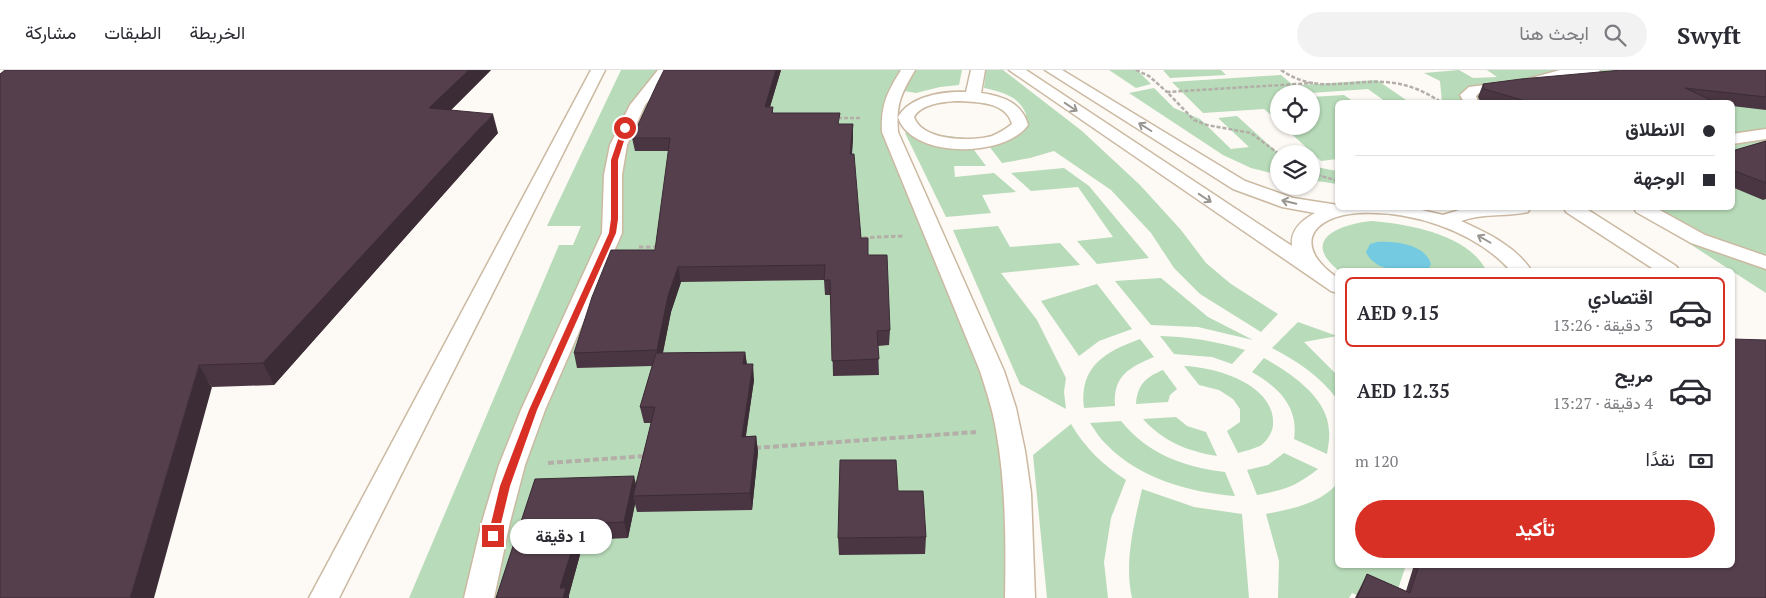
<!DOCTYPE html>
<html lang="ar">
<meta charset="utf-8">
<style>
body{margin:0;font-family:"PT Serif",Vazirmatn,serif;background:#f2f2f3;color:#2b2b33;direction:rtl;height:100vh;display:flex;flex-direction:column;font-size:19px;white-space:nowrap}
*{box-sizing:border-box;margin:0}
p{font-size:16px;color:#7c7c81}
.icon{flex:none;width:28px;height:28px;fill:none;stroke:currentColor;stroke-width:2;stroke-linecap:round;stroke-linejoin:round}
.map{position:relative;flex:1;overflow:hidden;direction:ltr}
.side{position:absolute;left:1335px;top:198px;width:400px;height:300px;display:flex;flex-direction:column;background:#fff;border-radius:8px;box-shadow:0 1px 4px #0004;direction:rtl}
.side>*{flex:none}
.hud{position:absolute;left:1335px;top:30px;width:400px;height:110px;border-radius:8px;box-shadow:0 1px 4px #0004;direction:rtl;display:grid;align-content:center;height:110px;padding:0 20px;background:#fff}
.buttons{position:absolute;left:1270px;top:15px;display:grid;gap:10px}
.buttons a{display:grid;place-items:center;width:50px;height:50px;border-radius:50%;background:#fff;box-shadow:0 1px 4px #0004;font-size:25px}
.end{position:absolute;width:22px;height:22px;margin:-11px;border:6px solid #d93025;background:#fff;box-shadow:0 0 0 2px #fff}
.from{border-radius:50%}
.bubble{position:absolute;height:35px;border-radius:18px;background:#fff;box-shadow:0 1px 4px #0004;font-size:16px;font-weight:700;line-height:35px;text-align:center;direction:rtl}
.hud b{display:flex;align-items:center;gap:18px;height:48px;font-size:19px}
.hud b+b{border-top:1px solid #e1e1e2}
.hud i{width:12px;height:12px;background:#2b2b33}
ul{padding:9px 0 0;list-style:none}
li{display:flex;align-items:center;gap:15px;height:70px;margin:0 10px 8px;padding:0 10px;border:2px solid transparent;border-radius:8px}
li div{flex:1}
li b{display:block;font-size:19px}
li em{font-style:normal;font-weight:700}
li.selected{border-color:#d93025}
li>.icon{width:45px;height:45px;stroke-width:1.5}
.pay{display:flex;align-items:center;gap:12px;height:55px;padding:0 20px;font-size:19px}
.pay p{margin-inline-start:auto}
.action{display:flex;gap:10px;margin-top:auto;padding:10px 20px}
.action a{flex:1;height:58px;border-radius:30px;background:#d93025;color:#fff;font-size:20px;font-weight:700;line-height:58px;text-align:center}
header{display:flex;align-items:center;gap:30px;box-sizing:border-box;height:70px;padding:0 25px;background:#fff;border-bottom:1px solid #e1e1e2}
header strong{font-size:24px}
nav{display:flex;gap:28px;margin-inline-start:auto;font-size:18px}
.search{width:350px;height:45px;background:#f2f2f3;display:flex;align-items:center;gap:12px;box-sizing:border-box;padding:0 18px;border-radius:28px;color:#7c7c81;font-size:19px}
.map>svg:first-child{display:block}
.green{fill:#b8dbb9}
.water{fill:#73cae1}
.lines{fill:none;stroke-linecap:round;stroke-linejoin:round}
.service-casing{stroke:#cbb9a2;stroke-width:3}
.path-far2{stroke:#b3aea8;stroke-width:2.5;stroke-dasharray:4 2;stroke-linecap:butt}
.path-far1{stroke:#b3aea8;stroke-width:3;stroke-dasharray:4.5 2.5;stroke-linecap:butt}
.path{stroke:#b3aea8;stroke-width:4;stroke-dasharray:6 3;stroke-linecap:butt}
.service{fill:#fff;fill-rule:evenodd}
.wall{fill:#493642}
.shaded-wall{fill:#3c2c36}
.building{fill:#553f4d;stroke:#3c2c36}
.oneway{stroke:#999692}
.route{fill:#d93025}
</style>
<header>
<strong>Swyft</strong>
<div class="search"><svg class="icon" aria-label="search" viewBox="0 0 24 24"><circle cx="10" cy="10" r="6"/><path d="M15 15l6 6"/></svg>ابحث هنا</div>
<nav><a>الخريطة</a><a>الطبقات</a><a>مشاركة</a></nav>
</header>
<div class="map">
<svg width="1766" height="528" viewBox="0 0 1766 528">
<rect width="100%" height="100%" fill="#fdf9f4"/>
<!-- green -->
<g class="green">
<polygon points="621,0 900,0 892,25 894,61 986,269 1028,528 409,528 559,175 573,175 581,156 547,156"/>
<polygon points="911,0 962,0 959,15 940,17 916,23 904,21"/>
<path d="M986,0H1003L1082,61L1140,115L1181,160L1206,193L1231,214L1278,244L1261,262L1200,224L1174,198L1151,163L1111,120L1054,81L1030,88L1002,93L982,67L995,66L1023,53L1026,44C1019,26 1002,22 984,18Z"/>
<polygon points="1109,0 1137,0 1151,14 1136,18"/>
<polygon points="1163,0 1221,0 1226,5 1170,8"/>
<polygon points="1459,0 1473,8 1497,7 1487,0 1766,0 1766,223 1634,138 1732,138 1732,32 1442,32 1440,11 1424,3"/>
<polygon points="1281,5 1304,24 1279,24 1279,52 1264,39 1203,43 1172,12"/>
<polygon points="1377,10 1409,32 1386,32 1368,19 1311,23 1301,15"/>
<polygon points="1154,18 1174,38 1200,49 1231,79 1249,77 1218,48 1237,46 1279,84 1279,105 1251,98 1223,85 1129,23"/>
<polygon points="1344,25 1354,32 1338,32 1337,89 1321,91 1283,56 1311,56 1311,27"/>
<polygon points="915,58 932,64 965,68 986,96 954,96 955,107 994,103 1016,122 982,125 991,143 946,147 905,63"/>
<polygon points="1311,96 1337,101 1337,114 1311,110"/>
<polygon points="1064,98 1089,116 1149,188 1097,194 1077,171 1113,167 1078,117 1031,121 1011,103"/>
<path d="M1371,151C1408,154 1467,164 1486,200H1338C1299,168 1343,154 1371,151Z"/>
<polygon points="998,156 1010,177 1060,173 1080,195 1001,203 1037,250 1066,308 1064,322 1066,339 1020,314 953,160"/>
<polygon points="1161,208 1208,247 1253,270 1198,257 1151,255 1115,211"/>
<polygon points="1097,214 1132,259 1099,271 1079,286 1041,231"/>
<path d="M1298,252L1337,266L1304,272L1337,305V329C1320,306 1297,291 1272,278Z"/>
<path d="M1160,266C1190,267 1216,271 1245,280L1232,294L1212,287L1174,284Z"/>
<path d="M1140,269L1154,287C1128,298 1113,306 1115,336L1084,338C1079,296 1105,282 1140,269Z"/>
<path d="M1264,288C1290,303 1328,327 1329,361C1330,368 1328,377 1327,384L1294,369C1299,337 1278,317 1252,302Z"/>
<path d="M1184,296C1215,297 1275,314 1273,354C1273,362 1267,371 1260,376C1253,379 1245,381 1238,383L1227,361L1240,352V339L1233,329L1219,320L1199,315Z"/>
<path d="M1163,300L1177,319L1170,325L1168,332L1136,334C1137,315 1146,307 1163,300Z"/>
<path d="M1176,347L1187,356L1206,362L1217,386C1187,381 1164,372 1143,349Z"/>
<path d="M1121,351C1148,384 1183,397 1225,402L1235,426C1189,422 1140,409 1107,375C1100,369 1095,360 1090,353Z"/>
<path d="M1071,354C1085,378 1103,395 1126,410L1111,448L1104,492L1108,528H1047L1033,385Z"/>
<path d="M1284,383L1318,399C1296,416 1285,420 1257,425L1247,400L1268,395Z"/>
<path d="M1337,414L1338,495H1406L1395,528H1364L1352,523L1349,528H1278L1279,491L1266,444C1291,439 1319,434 1337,414Z"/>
<path d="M1142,419L1194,437L1242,444L1249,528H1132C1124,492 1134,454 1142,419Z"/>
</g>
<!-- water -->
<path class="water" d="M1377,172C1395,171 1425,174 1431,194L1429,198C1423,201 1416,200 1409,200C1392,200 1374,199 1366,182L1370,174Z"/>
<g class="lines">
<defs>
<g id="service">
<polygon points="591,0 605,0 339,528 309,528"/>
<polygon points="658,0 673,0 645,35 627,75 622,105 622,163 545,340 525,395 510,452 494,528 464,528 482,452 499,395 521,340 602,163 604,105 610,75 630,35"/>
<path d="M901,0H915C901,24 896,33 898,62L1004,301L1016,338L1025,381L1031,423L1035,528H1005C1006,472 1006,415 996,360C993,340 986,320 980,301L882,62C881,34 887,23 901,0Z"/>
<path d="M971,0H985L981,23C1003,26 1022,33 1028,55C1005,88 911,89 898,47C910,26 943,21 966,22ZM956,31C976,32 1006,31 1012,54C1006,59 999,63 992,66C971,72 922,71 914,47C921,34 942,32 956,31Z"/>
<path d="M1009,0H1026L1292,176C1290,160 1302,150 1315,143L1282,137L1233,119L1045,0H1062L1245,111L1293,128L1338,135V138H1413L1443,145L1466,138H1530L1528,142C1506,147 1482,143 1461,151C1487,163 1514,175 1531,200H1510C1475,161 1411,140 1359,143C1310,146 1292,177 1338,208V223L1331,221Z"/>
<polygon points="1560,0 1600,0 1598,3 1562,8 1525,18 1479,23 1476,26 1478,32 1464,32 1460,25 1469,17 1524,10"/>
<polygon points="1766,59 1766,69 1732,74 1732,64"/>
<polygon points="1564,138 1585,138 1676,196 1679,200 1655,200 1566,142"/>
<polygon points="1634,138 1656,138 1705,165 1766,186 1766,199 1691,173 1636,142"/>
</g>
</defs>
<!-- service casing -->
<use href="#service" class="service-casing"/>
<!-- path-far2 -->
<g class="path-far2">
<polyline points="1136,0 1149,6 1167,22"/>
<path d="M1281,0C1316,24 1346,10 1385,12C1404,13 1423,20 1439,31"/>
<polyline points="838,48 861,48"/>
<polyline points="1279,84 1251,63 1207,55 1194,50 1167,22 1313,13"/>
<polyline points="1311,103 1335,110"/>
</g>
<!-- path-far1 -->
<g class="path-far1">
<polyline points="856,168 903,166"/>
<polyline points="639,177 658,177"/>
</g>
<!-- path -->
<g class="path">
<polyline points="755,378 976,362"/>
<polyline points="548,393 646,386"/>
</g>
<!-- service -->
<use href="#service" class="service"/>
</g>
<!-- wall -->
<g class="wall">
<polygon points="5,0 491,0 451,40 498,63 274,315 212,317"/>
<polygon points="781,0 770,37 773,37 773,43 840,54 853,54 853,67 852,84 861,168 868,185 890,260 889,275 878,276 879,305 833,306 831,225 825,225 824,210 681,212 671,242 663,283 745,282 747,294 754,310 746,366 756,366 758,382 752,440 637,442 635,434 628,468 584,470 569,525 569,528 496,528 535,409 636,414 651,353 644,353 640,337 652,296 577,298 574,283 655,180 669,81 635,81 632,68"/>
<polygon points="1766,0 1766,40 1732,36 1732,32 1484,32 1480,31 1478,27 1483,14"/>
<polygon points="1766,71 1766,129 1763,130 1732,117 1732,81"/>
<polygon points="898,421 926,467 925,484 839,485 838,468"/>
<polygon points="1414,495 1732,495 1766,528 1355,528 1367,504 1406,521"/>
</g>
<!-- shaded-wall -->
<g class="shaded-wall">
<polygon points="469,0 491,0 434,57 429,38"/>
<polygon points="776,0 781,0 766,50 765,37"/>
<polygon points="493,44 498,63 274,315 263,293"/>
<polygon points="853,54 853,67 851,97 850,84"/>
<polygon points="678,197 681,212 671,242 660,296 657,280 668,226"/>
<polygon points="745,282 747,297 743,294"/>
<polygon points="753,294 754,310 743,383 742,367"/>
<polygon points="199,295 212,317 154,528 130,528"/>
<polygon points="756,366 758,382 752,440 750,423"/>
<polygon points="634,406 638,422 633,426 635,434 628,468 624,452"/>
<polygon points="580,454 584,470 569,525 569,528 563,528 560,518"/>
</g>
<!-- building -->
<g class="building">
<polygon points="5,0 469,0 429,38 493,44 263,293 199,295 130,528 0,528 0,4"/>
<polygon points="664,0 776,0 765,37 773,37 772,43 840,43 838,54 853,54 850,84 854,84 861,168 868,168 868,185 887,185 890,260 877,261 879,289 832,291 830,210 824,210 825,195 678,197 668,226 657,280 574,283 592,227 611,180 655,180 670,68 632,68 657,14"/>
<polygon points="1622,0 1766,0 1766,27 1685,18 1711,30 1677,32 1529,32 1484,19 1483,14 1521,9"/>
<polygon points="1766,71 1766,113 1732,100 1732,81"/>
<polygon points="1732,269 1766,270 1766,528 1357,528 1367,504 1410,523 1419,495 1732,495"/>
<polygon points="745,282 743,294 753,294 742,367 756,366 750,423 633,426 655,337 640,337 656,283"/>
<polygon points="840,390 896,390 898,421 923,421 926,467 838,468"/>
<polygon points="634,406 624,452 580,454 560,518 566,518 563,528 496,528 535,409"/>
</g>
<!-- one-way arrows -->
<defs><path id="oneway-shaft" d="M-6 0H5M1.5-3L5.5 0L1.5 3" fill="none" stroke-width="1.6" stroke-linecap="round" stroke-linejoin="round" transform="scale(1.25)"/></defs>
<g class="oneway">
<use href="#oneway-shaft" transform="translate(1071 37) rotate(34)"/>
<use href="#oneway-shaft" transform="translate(1145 57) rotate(-148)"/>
<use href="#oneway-shaft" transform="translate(1205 128) rotate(34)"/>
<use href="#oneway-shaft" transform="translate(1289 132) rotate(-167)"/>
<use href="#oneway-shaft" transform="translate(1484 169) rotate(-150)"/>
</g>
<!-- route -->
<polygon class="route" points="625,56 628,58 618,90 618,149 616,163 537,340 510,416 498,466 493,469 490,468 488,466 500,416 529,340 609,163 611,149 611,90 622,58"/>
</svg>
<div class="buttons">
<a><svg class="icon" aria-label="locate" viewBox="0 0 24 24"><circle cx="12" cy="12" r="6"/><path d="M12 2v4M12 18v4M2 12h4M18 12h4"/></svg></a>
<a><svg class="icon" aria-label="layers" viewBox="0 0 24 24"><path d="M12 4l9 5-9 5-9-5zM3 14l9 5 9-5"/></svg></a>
</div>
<i class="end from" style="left:625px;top:58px"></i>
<i class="end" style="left:493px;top:466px"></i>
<div class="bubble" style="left:510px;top:449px;width:102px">1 دقيقة</div>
<div class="hud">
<b><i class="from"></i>الانطلاق</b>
<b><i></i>الوجهة</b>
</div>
<section class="side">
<ul>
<li class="selected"><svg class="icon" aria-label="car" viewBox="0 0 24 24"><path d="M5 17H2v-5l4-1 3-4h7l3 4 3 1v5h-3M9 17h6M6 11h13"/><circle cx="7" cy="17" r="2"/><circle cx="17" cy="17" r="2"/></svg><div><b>اقتصادي</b><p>3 دقيقة · 13:26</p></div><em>AED 9.15</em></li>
<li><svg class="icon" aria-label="car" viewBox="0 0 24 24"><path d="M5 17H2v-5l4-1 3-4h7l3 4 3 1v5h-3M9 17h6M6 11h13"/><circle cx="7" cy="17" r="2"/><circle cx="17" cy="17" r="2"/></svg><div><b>مريح</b><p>4 دقيقة · 13:27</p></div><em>AED 12.35</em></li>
</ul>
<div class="pay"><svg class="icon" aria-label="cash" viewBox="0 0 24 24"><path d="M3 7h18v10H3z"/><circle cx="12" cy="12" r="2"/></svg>نقدًا<p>120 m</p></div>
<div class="action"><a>تأكيد</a></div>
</section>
</div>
